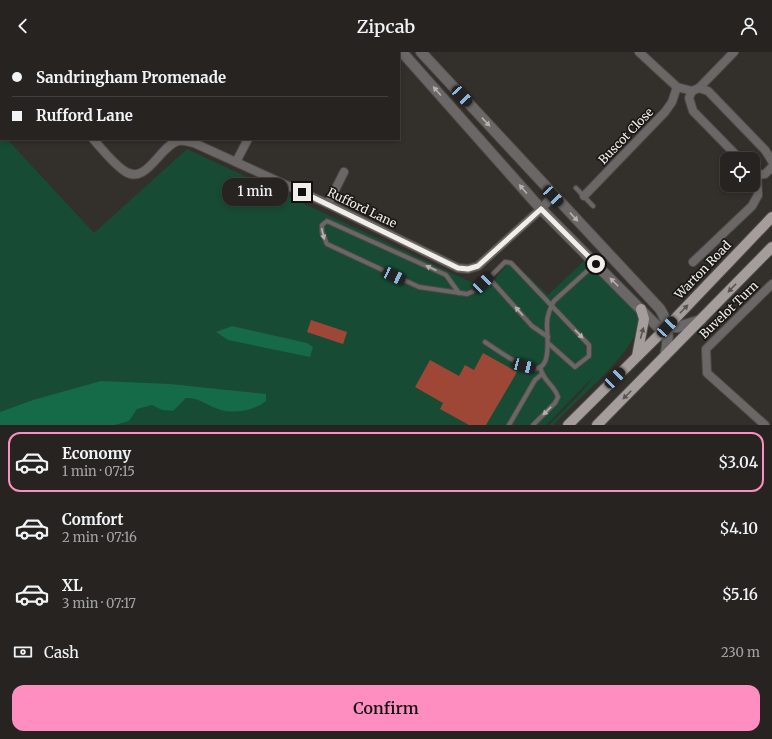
<!DOCTYPE html>
<meta charset="utf-8">
<style>
body{margin:0;font-family:Merriweather,serif;background:#2e2b29;color:#f1f3f6;height:100vh;display:flex;flex-direction:column;font-size:15px;white-space:nowrap}
*{box-sizing:border-box;margin:0}
p{font-size:13px;color:#a4a4a5}
.icon{flex:none;width:22px;height:22px;fill:none;stroke:currentColor;stroke-width:2;stroke-linecap:round;stroke-linejoin:round}
.map{position:relative;height:373px;overflow:hidden}
.panel{display:flex;flex-direction:column;background:#262320;flex:1}
.panel>*{flex:none}
.top-card{position:absolute;left:0px;top:0px;width:400px;height:88px;box-shadow:0 2px 6px #0003,0 0 0 1px #42403e;display:grid;align-content:center;height:88px;padding:0 12px;background:#262320}
.controls{position:absolute;left:720px;top:100px;display:grid;gap:8px}
.controls a{display:grid;place-items:center;width:40px;height:40px;border-radius:8px;background:#262320;box-shadow:0 2px 6px #0003,0 0 0 1px #42403e;font-size:20px}
.end{position:absolute;width:18px;height:18px;margin:-9px;border:5px solid #f1eeea;background:#111;box-shadow:0 0 0 2px #111}
.from{border-radius:50%}
.bubble{position:absolute;height:28px;border-radius:12px;background:#262320;box-shadow:0 2px 6px #0003,0 0 0 1px #42403e;font-size:13px;font-weight:600;line-height:28px;text-align:center}
.car{position:absolute;width:12px;height:24px;margin:-12px -6px;border-radius:5px;box-shadow:0 0 3px 1px #0007;background:linear-gradient(#222 24%,#8ab4d8 0 40%,#222 0 76%,#8ab4d8 0 86%,#222 0)}
.top-card b{display:flex;align-items:center;gap:14px;height:38px;font-size:15px}
.top-card b+b{border-top:1px solid #42403e}
.top-card i{width:10px;height:10px;background:#f1f3f6}
ul{padding:7px 0 0;list-style:none}
li{display:flex;align-items:center;gap:12px;height:60px;margin:0 8px 6px;padding:0 4px;border:2px solid transparent;border-radius:12px}
li div{flex:1}
li b{display:block;font-size:15px}
li em{font-style:normal;font-weight:600}
li.on{border-color:#fd8ebf}
li>.icon{width:36px;height:36px;stroke-width:1.5}
.pay{display:flex;align-items:center;gap:10px;height:44px;padding:0 12px;font-size:15px}
.pay p{margin-inline-start:auto}
.button{display:flex;gap:8px;margin-top:auto;padding:8px 12px}
.button a{flex:1;height:46px;border-radius:12px;background:#fd8ebf;color:#111;font-size:16px;font-weight:600;line-height:46px;text-align:center}
header{display:flex;justify-content:space-between;align-items:center;height:52px;padding:0 12px;background:#262320;font-size:18px;font-weight:600}
.map>svg:first-child{display:block}
.green{fill:#174b34}
.forest{fill:#156a47}
.building{fill:#9f4736}
.lines{fill:none;stroke-linecap:round;stroke-linejoin:round}
.service-casing{stroke:#4e4a45;stroke-width:6}
.minor-casing{stroke:#4e4a45;stroke-width:10}
.tertiary-casing{stroke:#4e4a45;stroke-width:12}
.primary-casing{stroke:#4e4a45;stroke-width:12}
.service{stroke:#6b6766;stroke-width:4}
.minor{stroke:#6b6766;stroke-width:8}
.tertiary{stroke:#6b6766;stroke-width:10}
.primary{stroke:#a59d9b;stroke-width:10}
.oneway{fill:#b5b1af}
.oneway2{fill:#595451}
.route{stroke:#f1eeea;stroke-width:5}
.labels{text-anchor:middle;stroke-width:3.5;stroke-linejoin:round;paint-order:stroke}
.street-label{font-size:12px;fill:#f1eeea;stroke:#1a1815}
</style>
<header><svg class="icon" aria-label="back" viewBox="0 0 24 24"><path d="M15 5l-7 7 7 7"/></svg>Zipcab<svg class="icon" aria-label="person" viewBox="0 0 24 24"><circle cx="12" cy="8" r="4"/><path d="M4 21q1-7 8-7t8 7"/></svg></header>
<div class="map">
<svg width="772" height="373" viewBox="0 0 772 373">
<rect width="100%" height="100%" fill="#332f2a"/>
<!-- green -->
<path class="green" d="M0,80L1,87H7L94,181L187,97L486,237L511,208L548,243L586,207L637,262C651,290 571,351 554,373H549L579,343L595,323L546,373H0Z"/>
<!-- forest -->
<g class="forest">
<polygon points="232,274 307,291 313,295 310,305 228,288 216,280"/>
<path d="M101,329L170,332L266,342V349C255,358 235,362 221,358C207,354 201,346 186,346L173,359L162,358L152,353L137,357L129,369L115,373H0V360L33,348Z"/>
</g>
<!-- building -->
<g class="building">
<polygon points="311,268 347,280 343,292 307,280"/>
<polygon points="483,301 517,320 486,373 469,373 440,357 443,351 415,335 430,308 459,324 465,313 474,318"/>
</g>
<g class="lines">
<defs>
<g id="service">
<polyline points="576,136 593,154"/>
<polyline points="459,241 446,223 327,169 322,173 322,180 327,192 419,235 467,242 478,237 489,226"/>
<polyline points="548,285 532,274 489,226 505,210 511,211 589,293 589,304 575,315 548,291"/>
<path d="M485,290C497,298 511,308 524,314C554,327 547,288 547,272C547,263 550,257 554,249L607,201"/>
<polyline points="509,373 535,328 542,322"/>
<path d="M533,373L555,351L558,345C554,332 544,331 540,315"/>
</g>
<g id="minor">
<polyline points="639,0 677,35 692,39 699,36 734,0"/>
<polyline points="15,1 15,0"/>
<polyline points="317,1 318,0"/>
<polyline points="699,36 708,39 765,98 772,109"/>
<polyline points="692,39 689,46 693,59 740,107"/>
<path d="M93,87C102,97 112,110 123,118C146,136 160,93 178,89C183,88 189,90 194,91L328,152L458,216L468,217L478,214L541,157L553,144"/>
<polyline points="236,110 248,87"/>
<polyline points="753,120 757,123 765,122 772,115"/>
<polyline points="584,144 665,60 672,50 677,35"/>
<polyline points="328,152 344,120"/>
<polyline points="693,210 752,154 758,143 757,123"/>
<polyline points="765,373 707,321 706,297 772,232"/>
</g>
<g id="tertiary">
<polyline points="402,0 541,157 658,275 678,275 701,268"/>
<path d="M421,0L660,257C670,272 669,288 665,304"/>
</g>
<g id="primary">
<polyline points="637,304 644,267 641,257"/>
<polyline points="568,373 667,275 772,165"/>
<polyline points="597,373 772,195"/>
</g>
</defs>
<!-- service casing -->
<use href="#service" class="service-casing"/>
<!-- minor casing -->
<use href="#minor" class="minor-casing"/>
<!-- tertiary casing -->
<use href="#tertiary" class="tertiary-casing"/>
<!-- primary casing -->
<use href="#primary" class="primary-casing"/>
<!-- service -->
<use href="#service" class="service"/>
<!-- minor -->
<use href="#minor" class="minor"/>
<!-- tertiary -->
<use href="#tertiary" class="tertiary"/>
<!-- primary -->
<use href="#primary" class="primary"/>
</g>
<!-- one-way arrows -->
<defs><path id="oneway-solid" d="M-6-.8H1V-3.2L6.5 0L1 3.2V.8H-6Z"/></defs>
<g class="oneway">
<use href="#oneway-solid" transform="translate(437 39) rotate(-131)"/>
<use href="#oneway-solid" transform="translate(486 70) rotate(47)"/>
<use href="#oneway-solid" transform="translate(523 137) rotate(-131)"/>
<use href="#oneway-solid" transform="translate(574 165) rotate(47)"/>
<use href="#oneway-solid" transform="translate(323 182) rotate(77)"/>
<use href="#oneway-solid" transform="translate(431 216) rotate(-155)"/>
<use href="#oneway-solid" transform="translate(614 230) rotate(-135)"/>
<use href="#oneway-solid" transform="translate(519 259) rotate(-132)"/>
<use href="#oneway-solid" transform="translate(579 282) rotate(46)"/>
<use href="#oneway-solid" transform="translate(547 359) rotate(135)"/>
</g>
<g class="oneway2">
<use href="#oneway-solid" transform="translate(732 236) rotate(134)"/>
<use href="#oneway-solid" transform="translate(684 257) rotate(-46)"/>
<use href="#oneway-solid" transform="translate(642 281) rotate(-75)"/>
<use href="#oneway-solid" transform="translate(627 343) rotate(135)"/>
</g>
<g class="lines">
<!-- route -->
<polyline class="route" points="302,140 458,216 468,217 478,214 541,157 596,212"/>
</g>
<g class="labels">
<!-- street labels -->
<g class="street-label">
<text transform="translate(626 84) rotate(-46)" y="4">Buscot Close</text>
<text transform="translate(362 156) rotate(26)" y="4">Rufford Lane</text>
<text transform="translate(703 218) rotate(-46)" y="4">Warton Road</text>
<text transform="translate(729 258) rotate(-44)" y="4">Buvelot Turn</text>
</g>
</g>
</svg>
<div class="controls">
<a><svg class="icon" aria-label="locate" viewBox="0 0 24 24"><circle cx="12" cy="12" r="6"/><path d="M12 2v4M12 18v4M2 12h4M18 12h4"/></svg></a>
</div>
<i class="end from" style="left:596px;top:212px"></i>
<i class="end" style="left:302px;top:140px"></i>
<div class="bubble" style="left:222px;top:126px;width:66px">1 min</div>
<i class="car" style="left:462px;top:44px;rotate:137deg"></i>
<i class="car" style="left:553px;top:144px;rotate:137deg"></i>
<i class="car" style="left:394px;top:224px;rotate:115deg"></i>
<i class="car" style="left:483px;top:231px;rotate:46deg"></i>
<i class="car" style="left:667px;top:275px;rotate:43deg"></i>
<i class="car" style="left:524px;top:314px;rotate:105deg"></i>
<i class="car" style="left:615px;top:326px;rotate:45deg"></i>
<div class="top-card">
<b><i class="from"></i>Sandringham Promenade</b>
<b><i></i>Rufford Lane</b>
</div>
</div>
<section class="panel">
<ul>
<li class="on"><svg class="icon" aria-label="car" viewBox="0 0 24 24"><path d="M5 17H2v-5l4-1 3-4h7l3 4 3 1v5h-3M9 17h6M6 11h13"/><circle cx="7" cy="17" r="2"/><circle cx="17" cy="17" r="2"/></svg><div><b>Economy</b><p>1 min · 07:15</p></div><em>$3.04</em></li>
<li><svg class="icon" aria-label="car" viewBox="0 0 24 24"><path d="M5 17H2v-5l4-1 3-4h7l3 4 3 1v5h-3M9 17h6M6 11h13"/><circle cx="7" cy="17" r="2"/><circle cx="17" cy="17" r="2"/></svg><div><b>Comfort</b><p>2 min · 07:16</p></div><em>$4.10</em></li>
<li><svg class="icon" aria-label="car" viewBox="0 0 24 24"><path d="M5 17H2v-5l4-1 3-4h7l3 4 3 1v5h-3M9 17h6M6 11h13"/><circle cx="7" cy="17" r="2"/><circle cx="17" cy="17" r="2"/></svg><div><b>XL</b><p>3 min · 07:17</p></div><em>$5.16</em></li>
</ul>
<div class="pay"><svg class="icon" aria-label="cash" viewBox="0 0 24 24"><path d="M3 7h18v10H3z"/><circle cx="12" cy="12" r="2"/></svg>Cash<p>230 m</p></div>
<div class="button"><a>Confirm</a></div>
</section>
